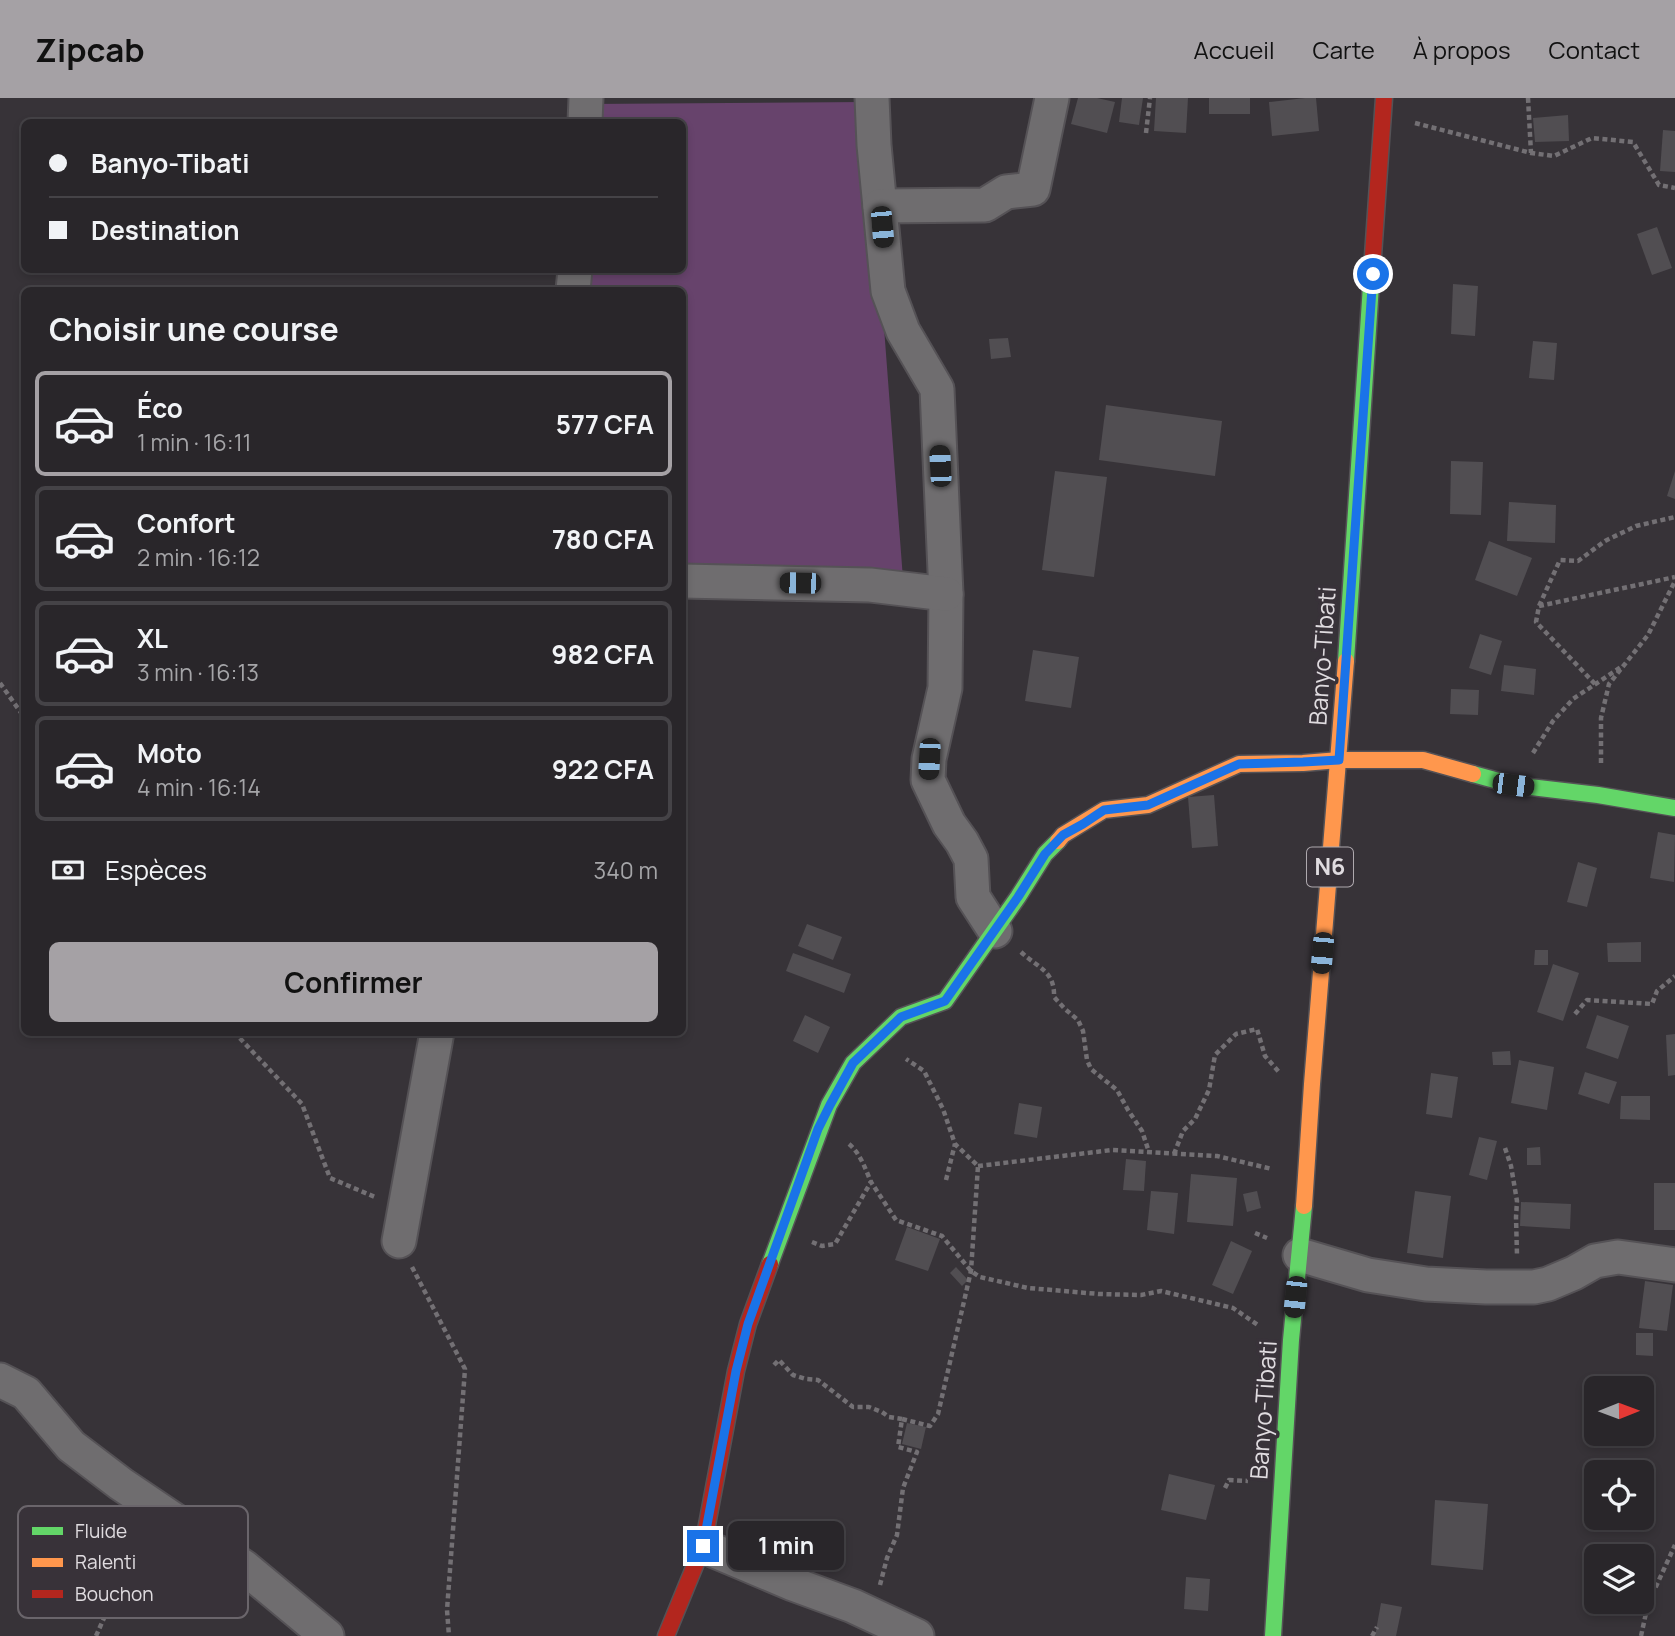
<!DOCTYPE html>
<html lang="fr">
<meta charset="utf-8">
<style>
body{margin:0;font-family:Manrope,sans-serif;background:#312e32;color:#f1f3f6;height:100vh;display:flex;flex-direction:column;font-size:26px;white-space:nowrap}
*{box-sizing:border-box;margin:0}
p{font-size:23px;color:#a5a5a8}
.icon{flex:none;width:38px;height:38px;fill:none;stroke:currentColor;stroke-width:2;stroke-linecap:round;stroke-linejoin:round}
.map{position:relative;flex:1;overflow:hidden}
.details{position:absolute;left:21px;top:189px;width:665px;height:749px;display:flex;flex-direction:column;background:#29262a;border-radius:10px;box-shadow:0 4px 10px #0003,0 0 0 2px #454347}
.details>*{flex:none}
.hud{position:absolute;left:21px;top:21px;width:665px;height:154px;border-radius:10px;box-shadow:0 4px 10px #0003,0 0 0 2px #454347;display:grid;align-content:center;height:154px;padding:0 28px;background:#29262a}
.needle{width:46px;rotate:89deg}
.buttons{position:absolute;left:1584px;top:1278px;display:grid;gap:14px}
.buttons a{display:grid;place-items:center;width:70px;height:70px;border-radius:10px;background:#29262a;box-shadow:0 4px 10px #0003,0 0 0 2px #454347;font-size:35px}
.end{position:absolute;width:32px;height:32px;margin:-16px;border:9px solid #1a73e8;background:#fff;box-shadow:0 0 0 4px #fff}
.from{border-radius:50%}
.bubble{position:absolute;height:49px;border-radius:10px;background:#29262a;box-shadow:0 4px 10px #0003,0 0 0 2px #454347;font-size:23px;font-weight:700;line-height:49px;text-align:center}
.car{position:absolute;width:21px;height:42px;margin:-21px -10px;border-radius:9px;box-shadow:0 0 5px 2px #0007;background:linear-gradient(#222 24%,#8ab4d8 0 40%,#222 0 76%,#8ab4d8 0 86%,#222 0)}
.hud b{display:flex;align-items:center;gap:24px;height:66px;font-size:26px}
.hud b+b{border-top:2px solid #454347}
.hud i{width:18px;height:18px;background:#f1f3f6}
ul{padding:0;list-style:none}
li{display:flex;align-items:center;gap:21px;height:105px;margin:0 14px 10px;padding:0 14px;border:4px solid #454347;border-radius:10px}
li div{flex:1}
li b{display:block;font-size:26px}
li em{font-style:normal;font-weight:700}
li.active{border-color:#a5a1a5}
li>.icon{width:63px;height:63px;stroke-width:1.5}
h2{padding:0 28px;font-size:32px;line-height:84px}
.pay{display:flex;align-items:center;gap:18px;height:77px;padding:0 28px;font-size:26px}
.pay p{margin-inline-start:auto}
.cta{display:flex;gap:14px;margin-top:auto;padding:14px 28px}
.cta a{flex:1;height:80px;border-radius:10px;background:#a5a1a5;color:#111;font-size:28px;font-weight:700;line-height:80px;text-align:center}
header{display:flex;align-items:center;gap:42px;box-sizing:border-box;height:98px;padding:0 35px;background:#a5a1a5;color:#111}
header strong{font-size:33px}
nav{display:flex;gap:38px;margin-inline-start:auto;font-size:24px}
.map>svg:first-child{display:block}
.green{fill:#67436c}
.building{fill:#514e52}
.lines{fill:none;stroke-linecap:round;stroke-linejoin:round}
.street-casing{stroke:#555256;stroke-width:37}
.fast-casing{stroke:#555256;stroke-width:19}
.slow-casing{stroke:#555256;stroke-width:19}
.jam-casing{stroke:#555256;stroke-width:19}
.path{stroke:#737074;stroke-width:4.5;stroke-dasharray:5 3.5;stroke-linecap:butt}
.street{stroke:#6f6d6f;stroke-width:33}
.fast{stroke:#63d668;stroke-width:16}
.slow{stroke:#ff974d;stroke-width:16}
.jam{stroke:#b3261e;stroke-width:16}
.route{stroke:#1a73e8;stroke-width:9}
.labels{text-anchor:middle;stroke-width:7;stroke-linejoin:round;paint-order:stroke}
.shield{fill:#383239;stroke:#aea9ae;stroke-width:2}
.shield-label{font-size:23px;font-weight:bold;fill:#e0dce0}
.street-label{font-size:24px;fill:#e0dce0;stroke:#383239}
.key{fill:#383239;stroke:#6a656b;stroke-width:2}
.key-label{font-size:19px;fill:#e0dce0}
</style>
<header>
<strong>Zipcab</strong>
<nav><a>Accueil</a><a>Carte</a><a>À propos</a><a>Contact</a></nav>
</header>
<div class="map">
<svg width="1675" height="1538" viewBox="0 0 1675 1538">
<rect width="100%" height="100%" fill="#373338"/>
<!-- green -->
<polygon class="green" points="867,4 903,481 683,478 682,192 584,192 585,172 682,172 682,24 589,24 589,6"/>
<!-- building -->
<g class="building">
<polygon points="1078,0 1097,0 1115,4 1107,35 1071,26"/>
<polygon points="1122,0 1143,0 1139,27 1119,24"/>
<polygon points="1156,0 1188,0 1186,35 1154,33"/>
<rect x="1209" y="0" width="41" height="16"/>
<polygon points="1305,0 1316,0 1319,33 1272,38 1269,4"/>
<polygon points="1568,17 1569,43 1535,44 1533,20"/>
<polygon points="1663,32 1675,33 1675,74 1660,73"/>
<polygon points="1657,129 1672,170 1652,177 1637,136"/>
<polygon points="1453,186 1478,188 1475,238 1451,236"/>
<polygon points="1008,240 1011,259 991,261 989,241"/>
<polygon points="1533,243 1557,245 1554,282 1529,280"/>
<polygon points="1106,307 1222,323 1215,378 1099,362"/>
<polygon points="1451,363 1483,364 1481,417 1450,416"/>
<polygon points="1055,373 1107,379 1094,479 1042,472"/>
<polygon points="1675,373 1675,401 1667,398"/>
<polygon points="1509,404 1556,407 1555,445 1507,443"/>
<polygon points="1489,443 1532,460 1517,498 1475,482"/>
<polygon points="1480,536 1502,543 1491,577 1469,570"/>
<polygon points="1033,552 1079,559 1071,610 1025,603"/>
<polygon points="1504,567 1536,571 1534,597 1501,593"/>
<polygon points="1451,591 1479,592 1478,617 1450,616"/>
<polygon points="1214,697 1218,748 1192,750 1188,699"/>
<polygon points="1658,734 1675,737 1674,784 1650,780"/>
<polygon points="1578,764 1597,770 1587,809 1567,804"/>
<polygon points="807,826 842,839 833,862 798,848"/>
<polygon points="1641,844 1641,864 1608,864 1607,845"/>
<polygon points="1535,852 1548,852 1548,867 1534,867"/>
<polygon points="793,855 851,876 844,895 786,873"/>
<polygon points="1553,866 1579,875 1563,923 1537,914"/>
<polygon points="805,917 830,929 818,955 793,943"/>
<polygon points="1597,917 1629,928 1618,961 1586,950"/>
<polygon points="1675,936 1675,977 1668,978 1666,937"/>
<polygon points="1510,953 1511,967 1493,967 1492,954"/>
<polygon points="1519,962 1554,969 1547,1012 1511,1005"/>
<polygon points="1585,974 1617,984 1609,1006 1578,996"/>
<polygon points="1431,975 1458,979 1452,1020 1426,1016"/>
<polygon points="1621,998 1650,998 1650,1022 1620,1021"/>
<polygon points="1019,1005 1042,1009 1037,1040 1014,1036"/>
<polygon points="1479,1039 1497,1043 1487,1082 1469,1077"/>
<polygon points="1540,1049 1541,1067 1527,1067 1527,1050"/>
<polygon points="1126,1061 1146,1063 1144,1093 1123,1092"/>
<polygon points="1191,1076 1237,1080 1233,1128 1187,1124"/>
<rect x="1654" y="1085" width="21" height="47"/>
<polygon points="1151,1093 1178,1095 1174,1136 1147,1132"/>
<polygon points="1257,1093 1261,1110 1247,1114 1243,1096"/>
<polygon points="1415,1093 1451,1098 1443,1160 1407,1155"/>
<polygon points="1521,1104 1571,1106 1570,1131 1520,1128"/>
<polygon points="907,1129 940,1141 928,1173 895,1162"/>
<polygon points="1231,1143 1252,1153 1233,1196 1212,1187"/>
<polygon points="956,1169 968,1182 962,1188 950,1175"/>
<polygon points="1645,1183 1673,1187 1667,1233 1639,1230"/>
<polygon points="1636,1235 1653,1235 1653,1258 1636,1257"/>
<polygon points="907,1325 926,1329 921,1351 902,1346"/>
<polygon points="1169,1376 1215,1387 1206,1422 1161,1412"/>
<polygon points="1435,1402 1488,1406 1483,1472 1431,1467"/>
<polygon points="1186,1479 1210,1481 1208,1513 1184,1511"/>
<polygon points="1381,1505 1402,1509 1396,1538 1375,1538"/>
</g>
<g class="lines">
<defs>
<g id="street">
<polyline points="872,0 874,47 888,193 903,233 937,291 946,496 945,590 929,661 928,682 949,726 962,744 971,761 973,799 995,833"/>
<polyline points="585,24 586,0"/>
<polyline points="880,108 985,107 1006,94 1033,91 1052,0"/>
<polyline points="573,192 575,172"/>
<polyline points="682,483 870,487 946,496"/>
<polyline points="399,1143 437,934"/>
<polyline points="1300,1157 1368,1177 1426,1186 1486,1189 1534,1189 1548,1186 1574,1175 1595,1163 1618,1159 1675,1167"/>
<polyline points="0,1282 26,1295 71,1348 121,1386 244,1469 327,1538"/>
<polyline points="703,1448 793,1486 853,1508 917,1538"/>
</g>
<g id="fast">
<polyline points="1346,563 1372,172"/>
<polyline points="1473,676 1513,687 1598,697 1675,710"/>
<polyline points="770,1166 829,1007 853,965 901,919 945,903 1018,799 1045,756 1058,743"/>
<polyline points="1273,1538 1291,1242 1304,1108"/>
</g>
<g id="slow">
<polyline points="1058,743 1063,737 1104,712 1148,707 1239,666 1303,665 1339,662 1423,662 1473,676"/>
<polyline points="1304,1108 1312,986 1346,563"/>
</g>
<g id="jam">
<polyline points="1372,172 1384,0"/>
<polyline points="666,1538 703,1448 736,1273 748,1226 770,1166"/>
</g>
</defs>
<!-- street casing -->
<use href="#street" class="street-casing"/>
<!-- fast casing -->
<use href="#fast" class="fast-casing"/>
<!-- slow casing -->
<use href="#slow" class="slow-casing"/>
<!-- jam casing -->
<use href="#jam" class="jam-casing"/>
<!-- path -->
<g class="path">
<polyline points="1528,0 1531,55"/>
<polyline points="1415,25 1531,55 1554,58 1592,40 1633,44 1659,87 1675,90"/>
<polyline points="1146,35 1150,0"/>
<polyline points="1539,508 1675,479"/>
<polyline points="0,585 24,619"/>
<polyline points="1595,586 1536,524 1539,508 1560,462 1578,463 1605,443 1636,428 1675,419"/>
<polyline points="1533,655 1553,623 1573,601 1621,569"/>
<polyline points="1601,665 1601,620 1609,586 1648,537 1675,483"/>
<path d="M1021,854C1038,870 1055,873 1054,899L1065,911L1078,922L1083,933L1087,962L1091,971L1117,992L1128,1012L1142,1033L1149,1054"/>
<polyline points="1575,916 1587,902 1652,906 1657,893 1675,878"/>
<polyline points="234,934 302,1006 330,1080 375,1099"/>
<path d="M849,1046C860,1055 865,1070 871,1084"/>
<polyline points="1505,1050 1511,1068 1517,1103 1516,1119 1517,1157"/>
<polyline points="1174,1056 1183,1033 1195,1021 1209,992 1215,957 1236,936 1257,931 1265,958 1279,974"/>
<polyline points="978,1068 1112,1052 1217,1058 1272,1071"/>
<polyline points="946,1082 955,1046"/>
<polyline points="1255,1135 1267,1140"/>
<polyline points="812,1144 822,1148 835,1146 871,1084 896,1122 942,1138 971,1173 980,1179 1028,1190 1099,1196 1141,1197 1161,1193 1233,1210 1258,1227"/>
<polyline points="412,1169 465,1271 447,1512 449,1538"/>
<polyline points="774,1267 779,1262 793,1277 806,1281 818,1282 853,1309 869,1309 882,1314 889,1319 902,1321"/>
<polyline points="1225,1390 1229,1382 1248,1383"/>
<polyline points="880,1487 887,1460 897,1437 903,1390 917,1354 898,1349 902,1321 930,1328 938,1316 971,1173 978,1068 955,1046 943,1011 924,973 906,961"/>
<polyline points="96,1538 120,1484 144,1439"/>
<polyline points="1372,1538 1377,1529"/>
<polyline points="1641,1538 1648,1506 1675,1447"/>
</g>
<!-- street -->
<use href="#street" class="street"/>
<!-- fast -->
<use href="#fast" class="fast"/>
<!-- slow -->
<use href="#slow" class="slow"/>
<!-- jam -->
<use href="#jam" class="jam"/>
</g>
<g class="lines">
<!-- route -->
<polyline class="route" points="703,1448 736,1273 748,1226 818,1031 830,1007 853,965 901,919 945,903 1018,799 1045,756 1063,737 1083,726 1104,712 1148,707 1239,666 1303,664 1339,662 1373,176"/>
</g>
<g class="labels">
<!-- shield labels -->
<rect class="shield" x="1307" y="749.5" width="46" height="39" rx="5"/>
<g class="shield-label">
<text x="1330" y="777">N6</text>
</g>
<!-- street labels -->
<g class="street-label">
<text transform="translate(1323 558) rotate(-86)" y="8">Banyo-Tibati</text>
<text transform="translate(1264 1312) rotate(-86)" y="8">Banyo-Tibati</text>
</g>
</g>
<!-- legend -->
<rect x="18" y="1408" width="230" height="112" rx="10" class="key"/>
<rect x="32" y="1429" width="31" height="8" fill="#63d668"/>
<rect x="32" y="1460" width="31" height="9" fill="#ff974d"/>
<rect x="32" y="1492" width="31" height="8" fill="#b3261e"/>
<g class="key-label">
<text x="75" y="1440">Fluide</text>
<text x="75" y="1471">Ralenti</text>
<text x="75" y="1503">Bouchon</text>
</g>
</svg>
<div class="buttons">
<a><svg class="needle" viewBox="-14 -14 28 28"><path d="M0-13l5 13h-10z" fill="#e53935"/><path d="M0 13l5-13h-10z" fill="#a5a5a8"/></svg></a>
<a><svg class="icon" aria-label="locate" viewBox="0 0 24 24"><circle cx="12" cy="12" r="6"/><path d="M12 2v4M12 18v4M2 12h4M18 12h4"/></svg></a>
<a><svg class="icon" aria-label="layers" viewBox="0 0 24 24"><path d="M12 4l9 5-9 5-9-5zM3 14l9 5 9-5"/></svg></a>
</div>
<i class="end from" style="left:1373px;top:176px"></i>
<i class="end" style="left:703px;top:1448px"></i>
<div class="bubble" style="left:728px;top:1423px;width:116px">1 min</div>
<i class="car" style="left:882px;top:129px;rotate:175deg"></i>
<i class="car" style="left:940px;top:368px;rotate:357deg"></i>
<i class="car" style="left:800px;top:485px;rotate:271deg"></i>
<i class="car" style="left:929px;top:661px;rotate:183deg"></i>
<i class="car" style="left:1513px;top:687px;rotate:97deg"></i>
<i class="car" style="left:1322px;top:855px;rotate:185deg"></i>
<i class="car" style="left:1295px;top:1199px;rotate:186deg"></i>
<div class="hud">
<b><i class="from"></i>Banyo-Tibati</b>
<b><i></i>Destination</b>
</div>
<section class="details">
<h2>Choisir une course</h2>
<ul>
<li class="active"><svg class="icon" aria-label="car" viewBox="0 0 24 24"><path d="M5 17H2v-5l4-1 3-4h7l3 4 3 1v5h-3M9 17h6M6 11h13"/><circle cx="7" cy="17" r="2"/><circle cx="17" cy="17" r="2"/></svg><div><b>Éco</b><p>1 min · 16:11</p></div><em>577 CFA</em></li>
<li><svg class="icon" aria-label="car" viewBox="0 0 24 24"><path d="M5 17H2v-5l4-1 3-4h7l3 4 3 1v5h-3M9 17h6M6 11h13"/><circle cx="7" cy="17" r="2"/><circle cx="17" cy="17" r="2"/></svg><div><b>Confort</b><p>2 min · 16:12</p></div><em>780 CFA</em></li>
<li><svg class="icon" aria-label="car" viewBox="0 0 24 24"><path d="M5 17H2v-5l4-1 3-4h7l3 4 3 1v5h-3M9 17h6M6 11h13"/><circle cx="7" cy="17" r="2"/><circle cx="17" cy="17" r="2"/></svg><div><b>XL</b><p>3 min · 16:13</p></div><em>982 CFA</em></li>
<li><svg class="icon" aria-label="car" viewBox="0 0 24 24"><path d="M5 17H2v-5l4-1 3-4h7l3 4 3 1v5h-3M9 17h6M6 11h13"/><circle cx="7" cy="17" r="2"/><circle cx="17" cy="17" r="2"/></svg><div><b>Moto</b><p>4 min · 16:14</p></div><em>922 CFA</em></li>
</ul>
<div class="pay"><svg class="icon" aria-label="cash" viewBox="0 0 24 24"><path d="M3 7h18v10H3z"/><circle cx="12" cy="12" r="2"/></svg>Espèces<p>340 m</p></div>
<div class="cta"><a>Confirmer</a></div>
</section>
</div>
